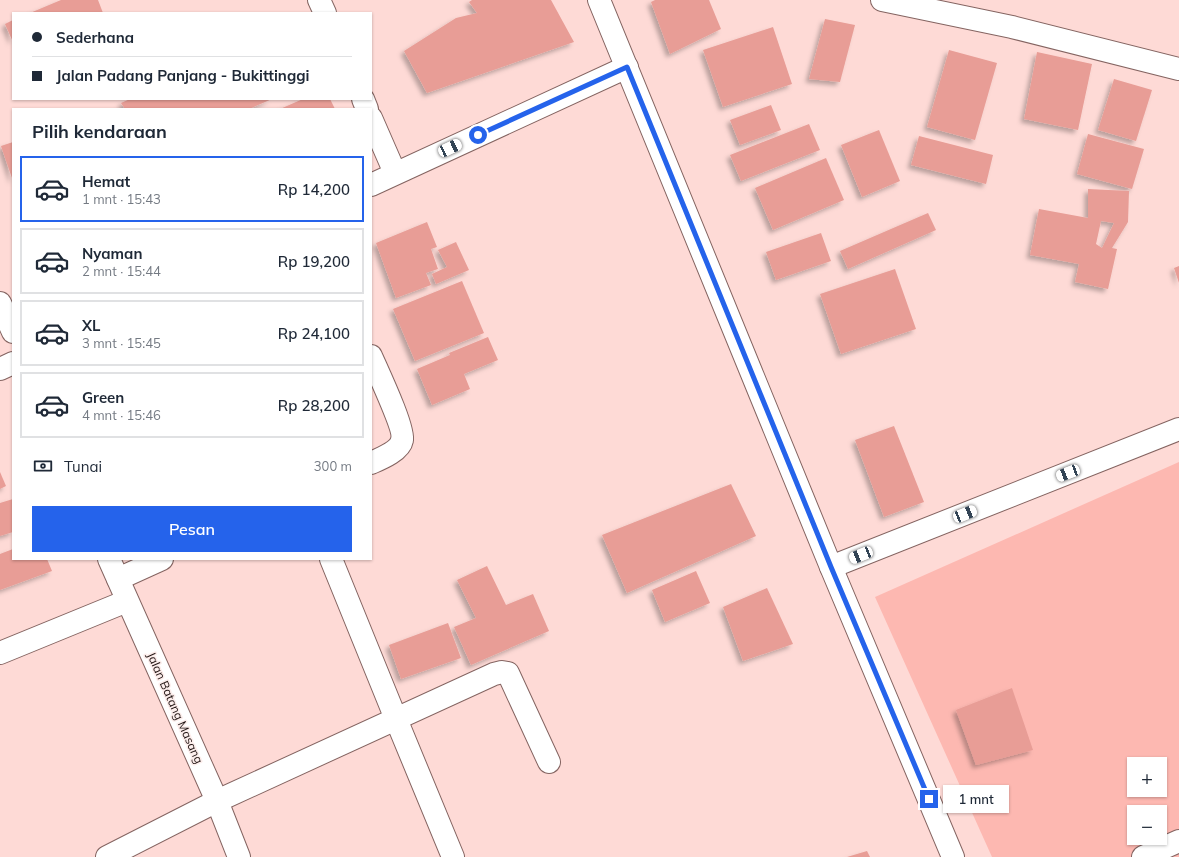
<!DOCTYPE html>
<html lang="id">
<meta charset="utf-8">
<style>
body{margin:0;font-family:Mulish,sans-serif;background:#f2f2f3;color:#1f2937;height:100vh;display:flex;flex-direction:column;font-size:15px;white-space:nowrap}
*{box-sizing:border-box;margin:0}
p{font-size:13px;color:#747a83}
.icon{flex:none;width:22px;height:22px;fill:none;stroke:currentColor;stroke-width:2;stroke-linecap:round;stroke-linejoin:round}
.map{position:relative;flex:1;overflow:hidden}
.side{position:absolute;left:12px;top:108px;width:360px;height:452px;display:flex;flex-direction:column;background:#fff;border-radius:0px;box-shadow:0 1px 3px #0004}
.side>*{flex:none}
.hud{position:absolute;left:12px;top:12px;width:360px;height:88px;border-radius:0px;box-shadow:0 1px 3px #0004;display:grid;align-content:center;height:88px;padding:0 20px;background:#fff}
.controls{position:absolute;left:1127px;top:757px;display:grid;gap:8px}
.controls a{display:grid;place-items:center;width:40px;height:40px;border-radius:0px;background:#fff;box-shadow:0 1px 3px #0004;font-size:20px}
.end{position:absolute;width:18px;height:18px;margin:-9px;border:5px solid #2563eb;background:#fff;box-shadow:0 0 0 2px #fff}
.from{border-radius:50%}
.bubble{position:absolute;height:28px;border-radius:0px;background:#fff;box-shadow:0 1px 3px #0004;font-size:13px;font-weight:600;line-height:28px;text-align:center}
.car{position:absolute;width:12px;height:24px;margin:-12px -6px;border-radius:5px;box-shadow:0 0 3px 1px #0007;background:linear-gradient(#fff 24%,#345 0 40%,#fff 0 76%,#345 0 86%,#fff 0)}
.hud b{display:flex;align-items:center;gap:14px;height:38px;font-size:15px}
.hud b+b{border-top:1px solid #e0e1e3}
.hud i{width:10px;height:10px;background:#1f2937}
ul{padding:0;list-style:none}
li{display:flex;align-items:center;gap:12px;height:66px;margin:0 8px 6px;padding:0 12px;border:2px solid #e0e1e3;border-radius:0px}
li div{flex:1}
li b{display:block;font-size:15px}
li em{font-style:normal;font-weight:600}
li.active{border-color:#2563eb}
li>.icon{width:36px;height:36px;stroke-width:1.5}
h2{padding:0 20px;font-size:18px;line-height:48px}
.pay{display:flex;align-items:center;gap:10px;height:44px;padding:0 20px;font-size:15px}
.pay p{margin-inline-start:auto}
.button{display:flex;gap:8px;margin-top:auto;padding:8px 20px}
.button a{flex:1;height:46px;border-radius:0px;background:#2563eb;color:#fff;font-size:16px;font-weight:600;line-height:46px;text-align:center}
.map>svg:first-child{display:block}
.park{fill:#fdb8b1;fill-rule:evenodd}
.building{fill:#e89d96;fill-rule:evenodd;filter:url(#shadow)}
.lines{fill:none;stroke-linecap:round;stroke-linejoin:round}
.minor-casing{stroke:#846461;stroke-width:24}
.tertiary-casing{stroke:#846461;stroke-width:24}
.trunk-casing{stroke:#846461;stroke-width:24}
.minor{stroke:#fff;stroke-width:22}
.tertiary{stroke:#fff;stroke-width:22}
.trunk{stroke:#fff;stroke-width:22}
.route{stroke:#2563eb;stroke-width:5}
.labels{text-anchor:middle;stroke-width:3;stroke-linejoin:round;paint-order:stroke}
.street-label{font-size:12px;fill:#1f1312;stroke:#fcedeb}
</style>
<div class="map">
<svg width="1179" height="857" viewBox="0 0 1179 857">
<defs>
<filter id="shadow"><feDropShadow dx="-3.5" dy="3.5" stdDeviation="2" flood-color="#0004"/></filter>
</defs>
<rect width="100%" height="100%" fill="#fedad6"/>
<!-- park -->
<path class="park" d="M1179,462V857H992L875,597ZM1134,764H1160V790H1134ZM1134,812H1160V838H1134Z"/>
<!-- building -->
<g class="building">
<polygon points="61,0 98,0 103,13 30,13"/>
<polygon points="472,0 551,0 574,42 427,93 404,51 456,18 477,13 469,2"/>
<polygon points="655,0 709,0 721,29 670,54 651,2"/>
<polygon points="825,19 855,25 840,82 809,79"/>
<polygon points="13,20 13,42 5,24"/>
<polygon points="773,27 792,84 723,107 703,50"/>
<polygon points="949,50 997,63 975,140 927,127"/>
<polygon points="1037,52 1092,64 1078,130 1024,119"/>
<polygon points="1114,79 1152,90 1136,141 1098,130"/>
<polygon points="130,99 272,99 249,109 125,109 121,103"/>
<polygon points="303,99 330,99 335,109 280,109"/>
<polygon points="771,105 781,130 740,145 730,120"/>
<polygon points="809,124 820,150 741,181 730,155"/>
<polygon points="879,130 900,181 862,197 841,145"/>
<polygon points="1088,134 1144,149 1132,189 1077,174"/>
<polygon points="919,136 993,155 986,184 911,165"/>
<polygon points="13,142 13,181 1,146"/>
<polygon points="826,158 844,200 773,230 755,188"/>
<path d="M1088,189L1129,191L1128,222L1112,248L1117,249L1108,289L1075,282L1079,264L1030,255L1039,209L1088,218ZM1101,221L1114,223L1102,248L1096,244Z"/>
<polygon points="928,213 936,230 848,269 840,251"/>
<polygon points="427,222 437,247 431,249 438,269 426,273 431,285 396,298 376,243"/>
<polygon points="821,233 831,261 776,280 766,252"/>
<polygon points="456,242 469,270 436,284 432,274 447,267 438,250"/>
<polygon points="1179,266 1179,283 1174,268"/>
<polygon points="895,269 916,329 841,354 820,294"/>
<polygon points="462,281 484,333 415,361 393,309"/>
<polygon points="488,337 498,360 464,374 470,389 432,405 417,369 450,355 449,353"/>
<polygon points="894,426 924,502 884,517 855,440"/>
<polygon points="0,472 6,486 0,489"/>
<polygon points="731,484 756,536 627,593 602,535"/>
<polygon points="13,499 13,532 0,536 0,503"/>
<polygon points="13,549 13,559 47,559 52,571 0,590 0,554"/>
<polygon points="487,566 506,605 533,594 549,631 471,665 454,627 476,618 457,580"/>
<polygon points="696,571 710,603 665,622 652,590"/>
<polygon points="767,588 793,644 743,661 723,607"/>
<polygon points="448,623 461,658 401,679 389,645"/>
<polygon points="1012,688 1033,750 976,765 956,710"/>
<polygon points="867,851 870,857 847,857"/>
</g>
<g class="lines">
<defs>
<g id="minor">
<polyline points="319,0 325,13"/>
<polyline points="363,99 367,109"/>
<polyline points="371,118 395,173"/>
<polyline points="371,185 627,67"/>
<polyline points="0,303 13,332"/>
<path d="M371,356C377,370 405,429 402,440C400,451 380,459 371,463"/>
<polyline points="0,369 13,363"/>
<polyline points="109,559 217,801 239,857"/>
<polyline points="331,559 396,719 453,857"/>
<polyline points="118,579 162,559"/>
<polyline points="0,653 127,601"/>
<polyline points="107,857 217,801 494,674 502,672 508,673 549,762"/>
<polyline points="1143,857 1179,841"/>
</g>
<polyline id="tertiary" points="831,567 1179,429"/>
<g id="trunk">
<polyline points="599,0 831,567 953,857"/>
<polyline points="882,0 1012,27 1179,69"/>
</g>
</defs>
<!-- minor casing -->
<use href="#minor" class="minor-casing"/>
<!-- tertiary casing -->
<use href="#tertiary" class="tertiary-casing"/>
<!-- trunk casing -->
<use href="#trunk" class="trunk-casing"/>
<!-- minor -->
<use href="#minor" class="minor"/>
<!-- tertiary -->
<use href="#tertiary" class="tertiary"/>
<!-- trunk -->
<use href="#trunk" class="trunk"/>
</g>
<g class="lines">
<!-- route -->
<polyline class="route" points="478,135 627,67 831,567 929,799"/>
</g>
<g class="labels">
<!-- street labels -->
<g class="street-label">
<text transform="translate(175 708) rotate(66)" y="4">Jalan Batang Masang</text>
</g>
</g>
</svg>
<div class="controls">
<a>+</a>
<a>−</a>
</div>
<i class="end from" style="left:478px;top:135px"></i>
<i class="end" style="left:929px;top:799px"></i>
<div class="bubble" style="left:943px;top:785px;width:66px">1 mnt</div>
<i class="car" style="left:450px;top:148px;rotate:65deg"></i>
<i class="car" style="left:1068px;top:473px;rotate:249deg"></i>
<i class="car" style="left:965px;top:514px;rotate:68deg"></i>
<i class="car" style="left:861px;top:555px;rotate:248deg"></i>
<div class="hud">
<b><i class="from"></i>Sederhana</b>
<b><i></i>Jalan Padang Panjang - Bukittinggi</b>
</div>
<section class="side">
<h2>Pilih kendaraan</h2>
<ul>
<li class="active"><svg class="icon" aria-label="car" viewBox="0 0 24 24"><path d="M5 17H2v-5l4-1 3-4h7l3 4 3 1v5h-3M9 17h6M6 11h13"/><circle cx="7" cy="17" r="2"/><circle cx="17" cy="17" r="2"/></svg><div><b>Hemat</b><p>1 mnt · 15:43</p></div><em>Rp 14,200</em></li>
<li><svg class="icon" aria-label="car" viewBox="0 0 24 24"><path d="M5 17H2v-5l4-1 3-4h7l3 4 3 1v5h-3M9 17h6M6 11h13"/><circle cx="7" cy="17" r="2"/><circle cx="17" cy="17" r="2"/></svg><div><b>Nyaman</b><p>2 mnt · 15:44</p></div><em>Rp 19,200</em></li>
<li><svg class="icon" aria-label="car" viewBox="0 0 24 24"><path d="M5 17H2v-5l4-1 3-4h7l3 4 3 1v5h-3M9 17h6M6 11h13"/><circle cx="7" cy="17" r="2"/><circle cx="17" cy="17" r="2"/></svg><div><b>XL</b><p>3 mnt · 15:45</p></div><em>Rp 24,100</em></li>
<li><svg class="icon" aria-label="car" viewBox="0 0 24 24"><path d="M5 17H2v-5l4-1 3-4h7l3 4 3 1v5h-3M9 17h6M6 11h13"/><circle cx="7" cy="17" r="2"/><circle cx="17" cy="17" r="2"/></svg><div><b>Green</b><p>4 mnt · 15:46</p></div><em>Rp 28,200</em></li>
</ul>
<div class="pay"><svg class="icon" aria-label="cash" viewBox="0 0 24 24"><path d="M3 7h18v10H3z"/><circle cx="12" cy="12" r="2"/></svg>Tunai<p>300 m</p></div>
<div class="button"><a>Pesan</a></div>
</section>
</div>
